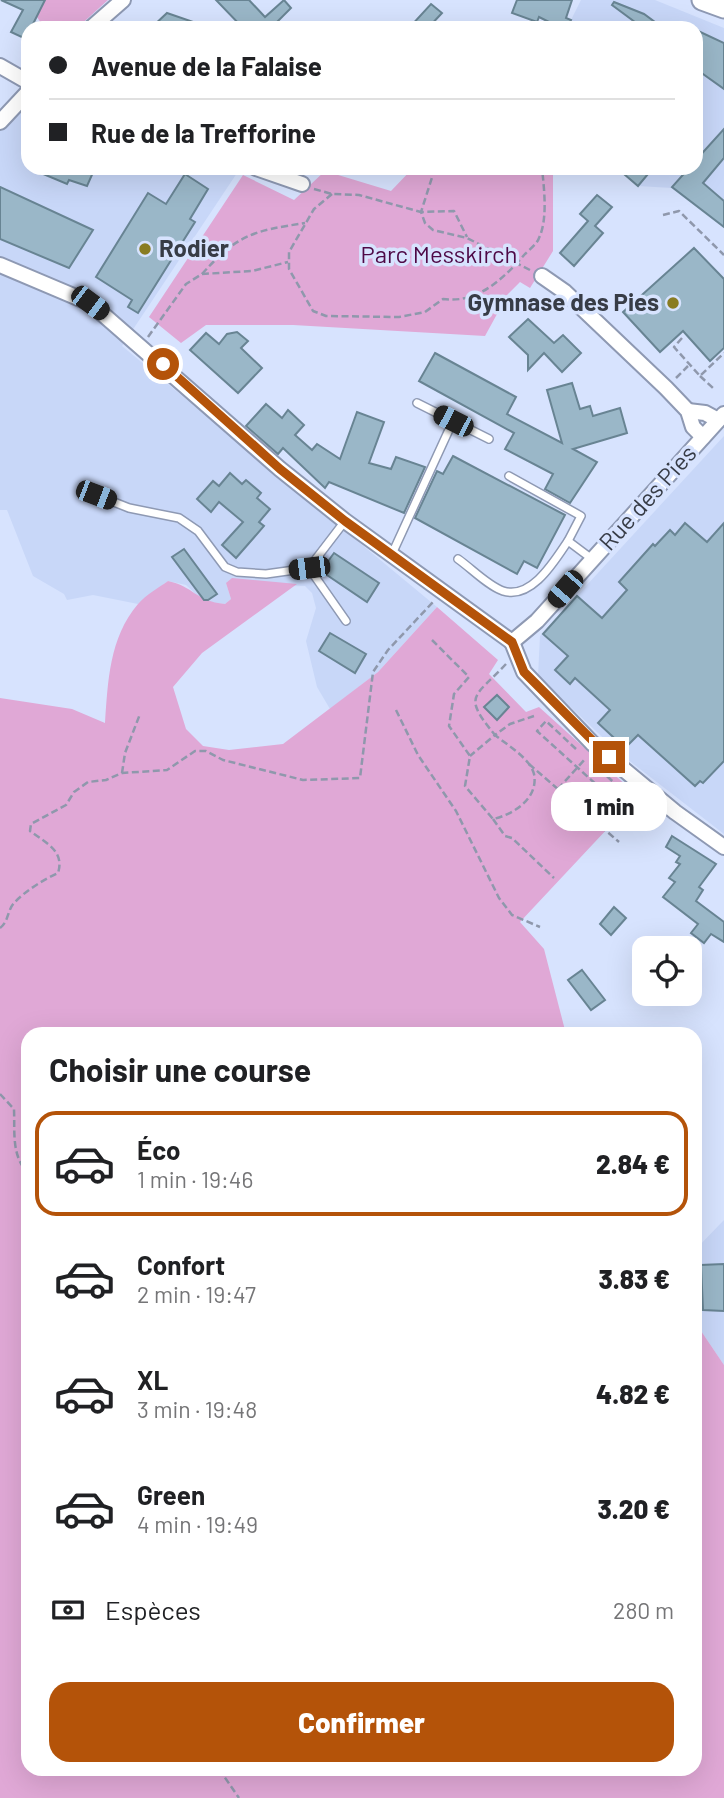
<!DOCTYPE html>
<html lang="fr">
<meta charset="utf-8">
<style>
body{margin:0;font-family:Barlow,sans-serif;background:#f2f2f2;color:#202124;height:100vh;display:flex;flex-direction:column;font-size:26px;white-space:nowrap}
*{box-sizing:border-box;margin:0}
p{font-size:23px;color:#757577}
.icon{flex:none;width:38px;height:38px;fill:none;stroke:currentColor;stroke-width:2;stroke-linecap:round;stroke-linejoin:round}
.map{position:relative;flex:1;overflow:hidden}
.panel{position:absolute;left:21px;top:1027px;width:681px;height:749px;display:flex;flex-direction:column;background:#fff;border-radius:21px;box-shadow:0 7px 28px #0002}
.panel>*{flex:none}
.guide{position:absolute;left:21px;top:21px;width:682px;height:154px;border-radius:21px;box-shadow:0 7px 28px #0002;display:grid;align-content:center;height:154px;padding:0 28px;background:#fff}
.fabs{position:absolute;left:632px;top:936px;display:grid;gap:14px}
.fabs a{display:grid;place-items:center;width:70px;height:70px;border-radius:14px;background:#fff;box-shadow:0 7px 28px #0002;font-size:35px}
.end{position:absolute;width:32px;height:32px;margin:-16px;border:9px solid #b45309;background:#fff;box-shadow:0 0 0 4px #fff}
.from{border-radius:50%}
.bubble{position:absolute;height:49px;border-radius:21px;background:#fff;box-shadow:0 7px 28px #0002;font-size:23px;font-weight:800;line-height:49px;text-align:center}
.car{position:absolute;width:21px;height:42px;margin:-21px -10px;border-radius:9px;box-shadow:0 0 5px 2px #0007;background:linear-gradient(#222 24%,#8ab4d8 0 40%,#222 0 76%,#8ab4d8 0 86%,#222 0)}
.guide b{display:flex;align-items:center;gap:24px;height:66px;font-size:26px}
.guide b+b{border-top:2px solid #e0e0e0}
.guide i{width:18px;height:18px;background:#202124}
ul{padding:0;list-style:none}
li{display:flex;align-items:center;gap:21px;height:105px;margin:0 14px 10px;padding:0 14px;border:4px solid transparent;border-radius:21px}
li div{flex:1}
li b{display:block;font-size:26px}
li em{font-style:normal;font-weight:800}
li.selected{border-color:#b45309}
li>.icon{width:63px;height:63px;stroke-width:1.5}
h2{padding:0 28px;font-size:32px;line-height:84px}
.pay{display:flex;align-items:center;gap:18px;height:77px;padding:0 28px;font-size:26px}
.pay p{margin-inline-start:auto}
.primary-button{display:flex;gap:14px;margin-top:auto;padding:14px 28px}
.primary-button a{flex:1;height:80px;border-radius:21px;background:#b45309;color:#fff;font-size:28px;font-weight:800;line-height:80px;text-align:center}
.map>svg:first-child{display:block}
.built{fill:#c8d7f8}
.green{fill:#e0a8d6}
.building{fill:#9ab7c8;stroke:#688493;stroke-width:2}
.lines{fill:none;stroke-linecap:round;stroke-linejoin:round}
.service-casing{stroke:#8e99b3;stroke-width:10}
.minor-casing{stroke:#8e99b3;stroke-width:18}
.secondary-casing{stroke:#8e99b3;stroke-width:23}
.path{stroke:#8f98ac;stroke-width:2.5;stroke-dasharray:7 3.5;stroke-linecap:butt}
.service{stroke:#fff;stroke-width:7}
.minor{stroke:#fff;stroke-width:14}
.secondary{stroke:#fff;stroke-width:19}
.route{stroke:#b45309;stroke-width:9}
.poi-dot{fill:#897c22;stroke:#d7e3fe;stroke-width:2.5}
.labels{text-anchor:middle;stroke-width:7;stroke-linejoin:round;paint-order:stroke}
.poi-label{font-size:24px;font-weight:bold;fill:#373c46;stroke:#d7e3fe;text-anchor:start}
.park-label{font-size:24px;fill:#4e0947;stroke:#d7e3fe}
.street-label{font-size:24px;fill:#373c46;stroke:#d7e3fe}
</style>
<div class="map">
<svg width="724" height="1798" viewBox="0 0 724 1798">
<rect width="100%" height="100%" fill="#d7e3fe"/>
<!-- built -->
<g class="built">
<polygon points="581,0 655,0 724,28 724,227 672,188 638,186 617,168 696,168 696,28 567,28"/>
<polygon points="28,103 28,168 225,168 237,173 122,346 437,607 378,672 330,709 317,687 306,641 316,608 312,593 305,586 226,583 231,599 225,604 204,602 186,585 168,581 138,604 93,595 67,600 64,594 33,576 7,510 0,510 0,130"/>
<polygon points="724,436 724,834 618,752 538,676 540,636"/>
<polygon points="724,1220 724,1365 695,1322 695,1250"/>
</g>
<!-- green -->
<g class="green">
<polygon points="45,0 108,0 77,28 39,28 41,23 37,17"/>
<polygon points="413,168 553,168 553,251 530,288 520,282 508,294 485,336 293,325 206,325 181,343 149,317 243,175 294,200 325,171 391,191"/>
<path d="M232,578L297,584L202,653L173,687L186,729L203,746L229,750L283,744L378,672L437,607L498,660L489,674L526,712L539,707L638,796L520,922L544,949L566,1034H28V1769H695V1322L724,1365V1798H0V698L72,709L105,723C108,682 109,638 138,604C146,595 158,588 168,581C195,587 195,601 225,604L231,599L226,583Z"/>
</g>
<!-- building -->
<g class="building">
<polygon points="1,0 45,0 31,28 28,28 28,40 11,32 23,10"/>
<polygon points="216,0 249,0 265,17 284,0 291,8 273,26 275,28 243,28"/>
<polygon points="517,0 572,0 566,18 571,20 567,28 561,28 539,17 537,22 512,13"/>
<polygon points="614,2 644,14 663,28 643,28 612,5"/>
<polygon points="431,4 442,13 428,28 409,28"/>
<polygon points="167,13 205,26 204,28 151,28"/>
<polygon points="696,30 724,43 724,89 696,69"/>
<polygon points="724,129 724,158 703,183 724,201 724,227 672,187 689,168 696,168 696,160"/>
<polygon points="29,168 95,168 87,186 69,180 67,184"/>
<polygon points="617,168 653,168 638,186"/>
<polygon points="185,174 208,189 190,219 195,222 138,313 128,307 132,300 96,277 148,193 166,204"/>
<polygon points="0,187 93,230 69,268 0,239"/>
<polygon points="597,195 612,207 595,226 603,233 574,266 560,253 588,221 580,214"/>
<polygon points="694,248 724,279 724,348 710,361 683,331 660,352 623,312"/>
<polygon points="528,319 554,343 563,335 581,353 562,372 544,353 528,370 528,355 509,337"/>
<polygon points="237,332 248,341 241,348 262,368 238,393 190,350 206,333 219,344 227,334"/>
<polygon points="435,353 516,397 507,414 562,443 547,390 572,383 580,409 590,406 593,416 620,408 627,433 573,449 597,462 570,503 545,489 553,474 505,449 514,433 419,381"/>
<polygon points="266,404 282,418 288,410 304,425 295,435 312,450 317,444 340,459 357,412 384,422 369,463 391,469 396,457 425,467 404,513 329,482 325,488 283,448 278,454 246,426"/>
<polygon points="453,456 565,515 537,568 524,561 517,574 415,518 437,471 443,474"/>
<polygon points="230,473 242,484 246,480 261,493 257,498 270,509 259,522 264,526 236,558 222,545 243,522 219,502 211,512 197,499 213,481 219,486"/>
<polygon points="685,523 707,542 724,523 724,761 703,783 700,781 695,786 638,735 625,748 598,723 610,710 575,678 570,684 555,670 568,656 543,634 577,596 602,618 627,590 619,582 653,544 655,546 670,530 675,535"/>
<polygon points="184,549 217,594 208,600 204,600 172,557"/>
<polygon points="334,553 379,583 367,602 321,571"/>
<polygon points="330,633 366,654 355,673 319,651"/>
<polygon points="497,695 509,707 497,720 484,707"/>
<polygon points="672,836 716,864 699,887 703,890 696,901 724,922 724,942 711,934 704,943 691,933 698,924 663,897 675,882 669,878 680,864 676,862 680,856 666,847"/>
<polygon points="614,907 626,918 611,935 600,924"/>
<polygon points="582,970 605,1000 591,1010 568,980"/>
<polygon points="724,1264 724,1311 703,1310 701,1265"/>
</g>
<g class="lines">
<defs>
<g id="service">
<polyline points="453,421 489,439"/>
<polyline points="509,476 581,516 568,541"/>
<polyline points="96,495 129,508 179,518 198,531 225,567 237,572 266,574 309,568 345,521"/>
<polyline points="392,554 453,421 417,403"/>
<path d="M458,559C471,568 488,586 503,591C532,600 555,560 568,541L592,559"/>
<polyline points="309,568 346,621"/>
</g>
<g id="minor">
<polyline points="91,28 123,0"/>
<polyline points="0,66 28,82"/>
<polyline points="0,122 28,92"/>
<polyline points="256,168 302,184"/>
<polyline points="0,265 90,303 280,469 345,521 512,642"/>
<polyline points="542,276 565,292 666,388 688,411 693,427 703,437"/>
<polyline points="688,411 705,413 718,420"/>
<polyline points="512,642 537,621 724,414"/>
<polyline points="512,642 524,672 592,743 675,812 724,847"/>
</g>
<polyline id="secondary" points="702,0 724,8"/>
</defs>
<!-- service casing -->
<use href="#service" class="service-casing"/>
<!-- minor casing -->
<use href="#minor" class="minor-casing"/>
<!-- secondary casing -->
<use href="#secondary" class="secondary-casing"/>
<!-- path -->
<g class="path">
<polyline points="435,168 421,212 454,211 467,237"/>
<polyline points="314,189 332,194 359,195 421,212 425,223 433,230 467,238 530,270"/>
<path d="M332,194L314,209L289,252V269L313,311L326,316L399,317L425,312L443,299C478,304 504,278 525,254C529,250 537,244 539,238C548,219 544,188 542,168"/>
<polyline points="663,215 679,211 724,255"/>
<path d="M202,274C238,234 253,231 305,223"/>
<polyline points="148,337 186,284 202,274 252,271 288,262"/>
<polyline points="682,338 674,347 700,376 724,353"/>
<polyline points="700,376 713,388"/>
<polyline points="676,378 688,366"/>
<path d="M432,640L469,677L454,694L449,726L470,756L465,786L493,819C512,815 539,799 534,774C530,758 507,745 495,735L470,756"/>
<path d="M506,664C474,698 462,695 495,735L510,724L534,716"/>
<polyline points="396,710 418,755 456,811 499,898 512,915 540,927"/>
<polyline points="576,749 546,721 537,731 619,805 628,795 591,762"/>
<polyline points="529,764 619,842"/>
<polyline points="122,773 125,753 140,714"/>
<polyline points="558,789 586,758"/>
<polyline points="493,819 505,836 512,838 554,878"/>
<path d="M0,928C9,921 7,911 14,903C25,891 43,880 58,873C65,851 46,843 30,831L31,824L66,805L74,792L88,782L106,780L122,773L167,770L195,751H206L223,760L303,780L360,778L373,672L388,650L433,602"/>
<path d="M0,1094L14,1109C15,1131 11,1156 28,1173"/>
<polyline points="219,1769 239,1798"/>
</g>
<!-- service -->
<use href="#service" class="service"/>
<!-- minor -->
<use href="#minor" class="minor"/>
<!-- secondary -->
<use href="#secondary" class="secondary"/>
</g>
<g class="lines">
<!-- route -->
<polyline class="route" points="163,364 280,469 345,521 512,642 524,672 609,757"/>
</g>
<!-- markers -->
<g class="poi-dot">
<circle cx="145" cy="249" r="7"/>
<circle cx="673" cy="303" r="7"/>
</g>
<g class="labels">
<!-- poi labels -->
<g class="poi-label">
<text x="159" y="257">Rodier</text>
<text x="659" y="311" text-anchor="end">Gymnase des Pies</text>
</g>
<!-- park labels -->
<g class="park-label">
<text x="439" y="263">Parc Messkirch</text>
</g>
<!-- street labels -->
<g class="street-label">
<text transform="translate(648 498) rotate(-48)" y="8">Rue des Pies</text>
</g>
</g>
</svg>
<div class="fabs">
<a><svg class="icon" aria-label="locate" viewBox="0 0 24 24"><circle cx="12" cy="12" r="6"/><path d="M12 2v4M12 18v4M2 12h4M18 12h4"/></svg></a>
</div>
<i class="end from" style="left:163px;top:364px"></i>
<i class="end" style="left:609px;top:757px"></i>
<div class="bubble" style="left:551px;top:782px;width:116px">1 min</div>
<i class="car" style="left:90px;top:303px;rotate:127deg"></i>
<i class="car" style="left:453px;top:421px;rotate:297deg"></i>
<i class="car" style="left:96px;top:495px;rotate:111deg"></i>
<i class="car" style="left:309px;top:568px;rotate:263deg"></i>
<i class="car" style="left:565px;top:589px;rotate:221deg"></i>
<div class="guide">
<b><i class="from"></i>Avenue de la Falaise</b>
<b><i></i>Rue de la Trefforine</b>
</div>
<section class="panel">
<h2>Choisir une course</h2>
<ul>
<li class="selected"><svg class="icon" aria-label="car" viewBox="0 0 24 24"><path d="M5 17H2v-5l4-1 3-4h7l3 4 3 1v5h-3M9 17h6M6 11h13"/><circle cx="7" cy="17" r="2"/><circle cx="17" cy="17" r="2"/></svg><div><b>Éco</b><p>1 min · 19:46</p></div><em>2.84 €</em></li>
<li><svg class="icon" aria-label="car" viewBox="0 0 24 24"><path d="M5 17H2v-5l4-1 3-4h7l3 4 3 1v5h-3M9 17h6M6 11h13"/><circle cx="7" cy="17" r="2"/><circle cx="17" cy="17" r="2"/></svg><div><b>Confort</b><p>2 min · 19:47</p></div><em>3.83 €</em></li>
<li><svg class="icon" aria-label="car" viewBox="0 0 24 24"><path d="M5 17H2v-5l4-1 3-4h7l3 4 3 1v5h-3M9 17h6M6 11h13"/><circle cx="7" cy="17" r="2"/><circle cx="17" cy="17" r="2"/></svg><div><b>XL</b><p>3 min · 19:48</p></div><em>4.82 €</em></li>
<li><svg class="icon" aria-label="car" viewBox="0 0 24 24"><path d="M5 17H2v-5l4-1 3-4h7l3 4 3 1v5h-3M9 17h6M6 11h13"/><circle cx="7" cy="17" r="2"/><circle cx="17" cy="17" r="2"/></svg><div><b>Green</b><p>4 min · 19:49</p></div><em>3.20 €</em></li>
</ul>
<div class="pay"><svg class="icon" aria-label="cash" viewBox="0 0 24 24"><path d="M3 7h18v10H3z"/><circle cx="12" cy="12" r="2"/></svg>Espèces<p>280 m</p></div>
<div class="primary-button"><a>Confirmer</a></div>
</section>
</div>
